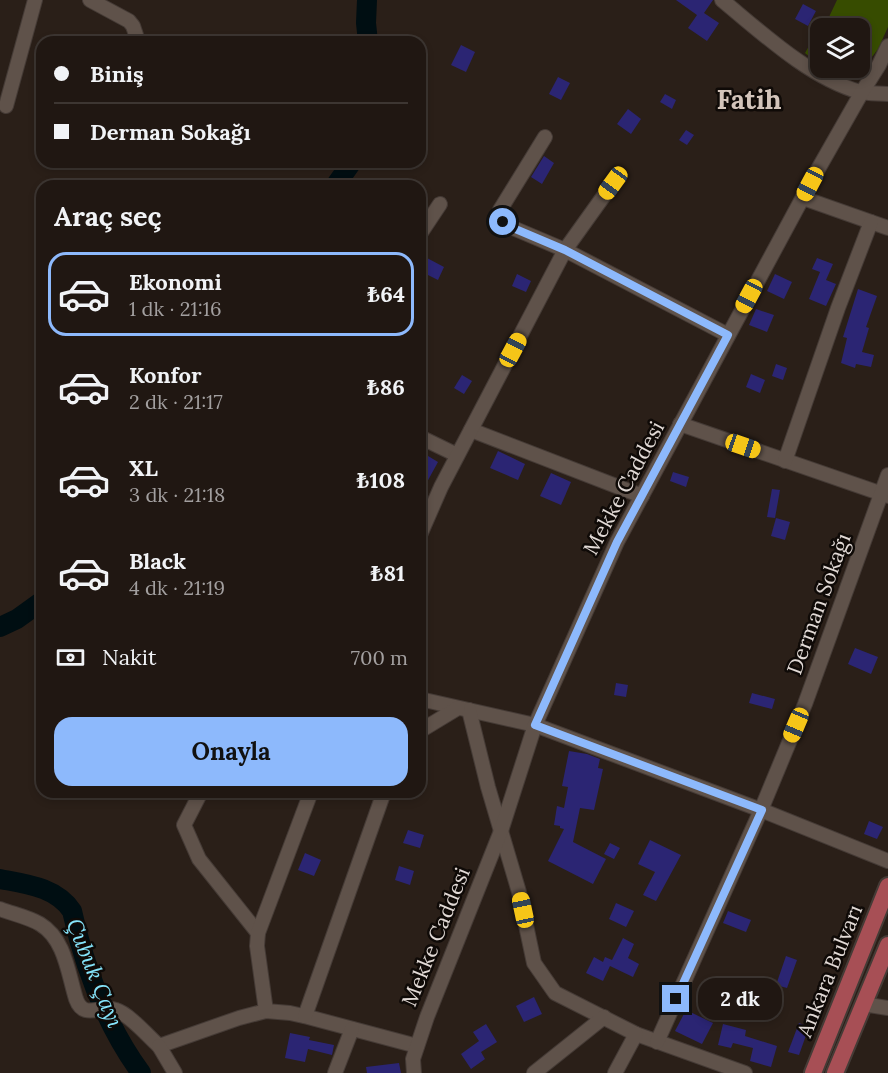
<!DOCTYPE html>
<html lang="tr">
<meta charset="utf-8">
<style>
body{margin:0;font-family:Lora,serif;background:#28201b;color:#f1f3f6;height:100vh;display:flex;flex-direction:column;font-size:22px;white-space:nowrap}
*{box-sizing:border-box;margin:0}
p{font-size:20px;color:#a29f9f}
.icon{flex:none;width:33px;height:33px;fill:none;stroke:currentColor;stroke-width:2;stroke-linecap:round;stroke-linejoin:round}
.map{position:relative;flex:1;overflow:hidden}
.side{position:absolute;left:36px;top:180px;width:390px;height:618px;display:flex;flex-direction:column;background:#201712;border-radius:18px;box-shadow:0 3px 9px #0003,0 0 0 2px #3d3632}
.side>*{flex:none}
.guide{position:absolute;left:36px;top:36px;width:390px;height:132px;border-radius:18px;box-shadow:0 3px 9px #0003,0 0 0 2px #3d3632;display:grid;align-content:center;height:132px;padding:0 18px;background:#201712}
.fabs{position:absolute;left:810px;top:18px;display:grid;gap:12px}
.fabs a{display:grid;place-items:center;width:60px;height:60px;border-radius:12px;background:#201712;box-shadow:0 3px 9px #0003,0 0 0 2px #3d3632;font-size:30px}
.end{position:absolute;width:27px;height:27px;margin:-14px;border:8px solid #8db9fc;background:#111;box-shadow:0 0 0 3px #111}
.from{border-radius:50%}
.bubble{position:absolute;height:42px;border-radius:18px;background:#201712;box-shadow:0 3px 9px #0003,0 0 0 2px #3d3632;font-size:20px;font-weight:700;line-height:42px;text-align:center}
.car{position:absolute;width:18px;height:36px;margin:-18px -9px;border-radius:8px;box-shadow:0 0 4px 2px #0007;background:linear-gradient(#f5c518 24%,#345 0 40%,#f5c518 0 76%,#345 0 86%,#f5c518 0)}
.guide b{display:flex;align-items:center;gap:21px;height:57px;font-size:22px}
.guide b+b{border-top:2px solid #3d3632}
.guide i{width:15px;height:15px;background:#f1f3f6}
ul{padding:0;list-style:none}
li{display:flex;align-items:center;gap:18px;height:84px;margin:0 12px 9px;padding:0 6px;border:3px solid transparent;border-radius:18px}
li div{flex:1}
li b{display:block;font-size:22px}
li em{font-style:normal;font-weight:700}
li.current{border-color:#8db9fc}
li>.icon{width:54px;height:54px;stroke-width:1.5}
h2{padding:0 18px;font-size:27px;line-height:72px}
.pay{display:flex;align-items:center;gap:15px;height:66px;padding:0 18px;font-size:22px}
.pay p{margin-inline-start:auto}
.action{display:flex;gap:12px;margin-top:auto;padding:12px 18px}
.action a{flex:1;height:69px;border-radius:18px;background:#8db9fc;color:#111;font-size:24px;font-weight:700;line-height:69px;text-align:center}
.map>svg:first-child{display:block}
.green{fill:#374c00}
.lines{fill:none;stroke-linecap:round;stroke-linejoin:round}
.river{stroke:#000e12;stroke-width:20}
.building{fill:#2b2573}
.minor-casing{stroke:#453b36;stroke-width:16}
.major-casing{stroke:#453b36;stroke-width:20}
.minor{stroke:#5f524a;stroke-width:14}
.major{stroke:#a74f55;stroke-width:16}
.route{stroke:#8db9fc;stroke-width:8}
.labels{text-anchor:middle;stroke-width:5;stroke-linejoin:round;paint-order:stroke}
.street-label{font-size:21px;fill:#e2dad6;stroke:#0f0a07}
.water-label{font-size:22px;font-style:italic;fill:#85e4fb;stroke:#0f0a07}
.district-label{font-size:27px;font-weight:bold;fill:#d3c4ba;stroke:#0f0a07}
</style>
<div class="map">
<svg width="888" height="1073" viewBox="0 0 888 1073">
<rect width="100%" height="100%" fill="#2a1f18"/>
<!-- green -->
<polygon class="green" points="837,0 888,0 888,27 878,49 858,75 833,74 824,68 860,68 860,28 820,28 820,65 805,53 826,16 829,17"/>
<g class="lines">
<!-- river -->
<g class="river">
<polyline points="367,0 366,23 368,42"/>
<polyline points="335,186 352,162"/>
<polyline points="0,627 17,619 42,601"/>
<path d="M0,879C26,884 56,887 72,911C85,969 106,1025 141,1073"/>
</g>
</g>
<!-- building -->
<g class="building">
<polygon points="676,0 713,0 704,13 719,23 707,41 688,28 697,15"/>
<polygon points="803,4 816,11 808,26 795,19"/>
<polygon points="461,45 475,52 466,72 451,65"/>
<polygon points="558,77 570,83 561,100 549,94"/>
<polygon points="665,94 676,100 672,109 660,102"/>
<polygon points="628,109 641,119 631,134 617,124"/>
<polygon points="686,130 694,135 687,145 679,140"/>
<polygon points="544,156 554,163 542,184 531,177"/>
<polygon points="427,258 444,267 438,280 420,271"/>
<polygon points="817,258 833,264 826,280 836,284 826,306 809,299 820,272 812,269"/>
<polygon points="517,274 531,281 526,292 512,286"/>
<polygon points="775,274 792,282 784,299 767,291"/>
<polygon points="858,289 877,296 866,327 869,328 862,352 874,355 871,367 856,364 855,368 841,363 847,338 843,337"/>
<polygon points="756,309 774,315 767,332 749,325"/>
<polygon points="776,364 787,368 783,380 772,376"/>
<polygon points="751,374 765,380 760,393 746,387"/>
<polygon points="462,375 472,381 464,394 454,388"/>
<polygon points="498,451 525,464 518,480 490,468"/>
<polygon points="423,453 438,462 427,482 420,478 420,458"/>
<polygon points="673,472 689,477 686,487 670,481"/>
<polygon points="551,473 571,482 561,505 540,496"/>
<polygon points="772,489 780,490 775,518 767,517"/>
<polygon points="776,518 790,522 785,540 771,536"/>
<polygon points="855,648 878,657 871,674 848,664"/>
<polygon points="616,683 628,685 626,697 614,695"/>
<polygon points="752,693 775,699 772,709 749,703"/>
<polygon points="569,751 587,754 600,759 598,768 603,769 594,810 580,808 573,842 606,859 593,884 548,861 564,829 560,828 560,826 554,825 557,806 564,808 568,787 562,786"/>
<polygon points="869,821 883,827 877,839 864,834"/>
<polygon points="408,830 424,835 420,848 403,843"/>
<polygon points="650,840 681,855 656,901 643,895 655,872 638,864"/>
<polygon points="610,843 620,848 614,859 604,854"/>
<polygon points="305,853 321,860 314,876 298,870"/>
<polygon points="399,866 414,871 410,885 395,880"/>
<polygon points="616,903 634,911 626,927 609,919"/>
<polygon points="728,911 751,920 746,932 723,923"/>
<polygon points="623,938 634,944 628,958 639,964 633,977 610,966 603,981 586,973 594,957 603,962 605,957 612,960"/>
<polygon points="786,956 797,960 787,988 776,985"/>
<polygon points="534,997 542,1014 524,1022 516,1006"/>
<polygon points="686,1010 713,1023 702,1044 675,1031"/>
<polygon points="799,1023 809,1027 799,1055 788,1052"/>
<polygon points="486,1024 497,1042 481,1052 485,1059 471,1069 461,1054 479,1041 473,1032"/>
<polygon points="723,1024 746,1030 745,1036 777,1046 771,1067 750,1061 753,1048 733,1043 731,1048 718,1045"/>
<polygon points="290,1033 310,1037 309,1040 334,1045 332,1055 308,1049 305,1062 285,1058"/>
<polygon points="399,1063 401,1073 367,1073 366,1067"/>
</g>
<g class="lines">
<defs>
<g id="minor">
<polyline points="90,0 129,21 133,26 136,35"/>
<path d="M722,0C762,33 810,78 860,92C869,94 879,93 888,94"/>
<polyline points="6,106 35,0"/>
<path d="M545,137L500,210C499,217 501,221 506,225L565,250L728,335"/>
<polyline points="803,198 888,228"/>
<polyline points="420,234 440,204"/>
<polyline points="680,424 888,496"/>
<polyline points="471,430 642,496"/>
<polyline points="420,437 457,455"/>
<polyline points="785,461 838,308 871,222"/>
<polyline points="420,535 441,487 565,250 613,183"/>
<polyline points="420,699 535,725 761,810 888,861"/>
<polyline points="469,710 488,787 519,892 534,963 555,993 636,1034 745,1073"/>
<polyline points="420,731 458,708"/>
<polyline points="201,792 184,825 199,859 258,933"/>
<path d="M0,909C13,914 28,917 40,924C65,939 68,973 76,999C84,1021 101,1004 116,1010C129,1014 148,1036 159,1046L239,1018L266,1011L290,1013L308,1017L417,1046"/>
<polyline points="863,1004 888,1008"/>
<polyline points="266,1011 257,946 258,933 311,792"/>
<polyline points="305,1016 384,792"/>
<polyline points="657,1042 761,810 805,704 888,475"/>
<polyline points="159,1046 175,1073"/>
<polyline points="335,1073 352,1029"/>
<polyline points="414,1073 413,1059 427,1017 501,831 535,725 617,542 817,171 862,92 879,65 888,46"/>
<polyline points="534,1073 604,1017"/>
<polyline points="615,1073 636,1034"/>
</g>
<g id="major">
<polyline points="813,1073 888,886"/>
<polyline points="835,1073 888,945"/>
</g>
</defs>
<!-- minor casing -->
<use href="#minor" class="minor-casing"/>
<!-- major casing -->
<use href="#major" class="major-casing"/>
<!-- minor -->
<use href="#minor" class="minor"/>
<!-- major -->
<use href="#major" class="major"/>
</g>
<g class="lines">
<!-- route -->
<polyline class="route" points="503,222 506,225 565,250 728,335 617,542 535,725 762,810 676,999"/>
</g>
<g class="labels">
<!-- street labels -->
<g class="street-label">
<text transform="translate(624 488) rotate(-62)" y="7">Mekke Caddesi</text>
<text transform="translate(819 604) rotate(-70)" y="7">Derman Sokağı</text>
<text transform="translate(436 937) rotate(-68)" y="7">Mekke Caddesi</text>
<text transform="translate(830 971) rotate(-68)" y="7">Ankara Bulvarı</text>
</g>
<!-- water labels -->
<g class="water-label">
<text transform="translate(95 973) rotate(68)" y="8">Çubuk Çayı</text>
</g>
<!-- district labels -->
<g class="district-label">
<text x="749" y="109">Fatih</text>
</g>
</g>
</svg>
<div class="fabs">
<a><svg class="icon" aria-label="layers" viewBox="0 0 24 24"><path d="M12 4l9 5-9 5-9-5zM3 14l9 5 9-5"/></svg></a>
</div>
<i class="end from" style="left:503px;top:222px"></i>
<i class="end" style="left:676px;top:999px"></i>
<div class="bubble" style="left:698px;top:978px;width:84px">2 dk</div>
<i class="car" style="left:613px;top:183px;rotate:216deg"></i>
<i class="car" style="left:810px;top:184px;rotate:208deg"></i>
<i class="car" style="left:749px;top:296px;rotate:208deg"></i>
<i class="car" style="left:513px;top:350px;rotate:28deg"></i>
<i class="car" style="left:743px;top:446px;rotate:109deg"></i>
<i class="car" style="left:796px;top:725px;rotate:203deg"></i>
<i class="car" style="left:523px;top:910px;rotate:348deg"></i>
<div class="guide">
<b><i class="from"></i>Biniş</b>
<b><i></i>Derman Sokağı</b>
</div>
<section class="side">
<h2>Araç seç</h2>
<ul>
<li class="current"><svg class="icon" aria-label="car" viewBox="0 0 24 24"><path d="M5 17H2v-5l4-1 3-4h7l3 4 3 1v5h-3M9 17h6M6 11h13"/><circle cx="7" cy="17" r="2"/><circle cx="17" cy="17" r="2"/></svg><div><b>Ekonomi</b><p>1 dk · 21:16</p></div><em>₺64</em></li>
<li><svg class="icon" aria-label="car" viewBox="0 0 24 24"><path d="M5 17H2v-5l4-1 3-4h7l3 4 3 1v5h-3M9 17h6M6 11h13"/><circle cx="7" cy="17" r="2"/><circle cx="17" cy="17" r="2"/></svg><div><b>Konfor</b><p>2 dk · 21:17</p></div><em>₺86</em></li>
<li><svg class="icon" aria-label="car" viewBox="0 0 24 24"><path d="M5 17H2v-5l4-1 3-4h7l3 4 3 1v5h-3M9 17h6M6 11h13"/><circle cx="7" cy="17" r="2"/><circle cx="17" cy="17" r="2"/></svg><div><b>XL</b><p>3 dk · 21:18</p></div><em>₺108</em></li>
<li><svg class="icon" aria-label="car" viewBox="0 0 24 24"><path d="M5 17H2v-5l4-1 3-4h7l3 4 3 1v5h-3M9 17h6M6 11h13"/><circle cx="7" cy="17" r="2"/><circle cx="17" cy="17" r="2"/></svg><div><b>Black</b><p>4 dk · 21:19</p></div><em>₺81</em></li>
</ul>
<div class="pay"><svg class="icon" aria-label="cash" viewBox="0 0 24 24"><path d="M3 7h18v10H3z"/><circle cx="12" cy="12" r="2"/></svg>Nakit<p>700 m</p></div>
<div class="action"><a>Onayla</a></div>
</section>
</div>
